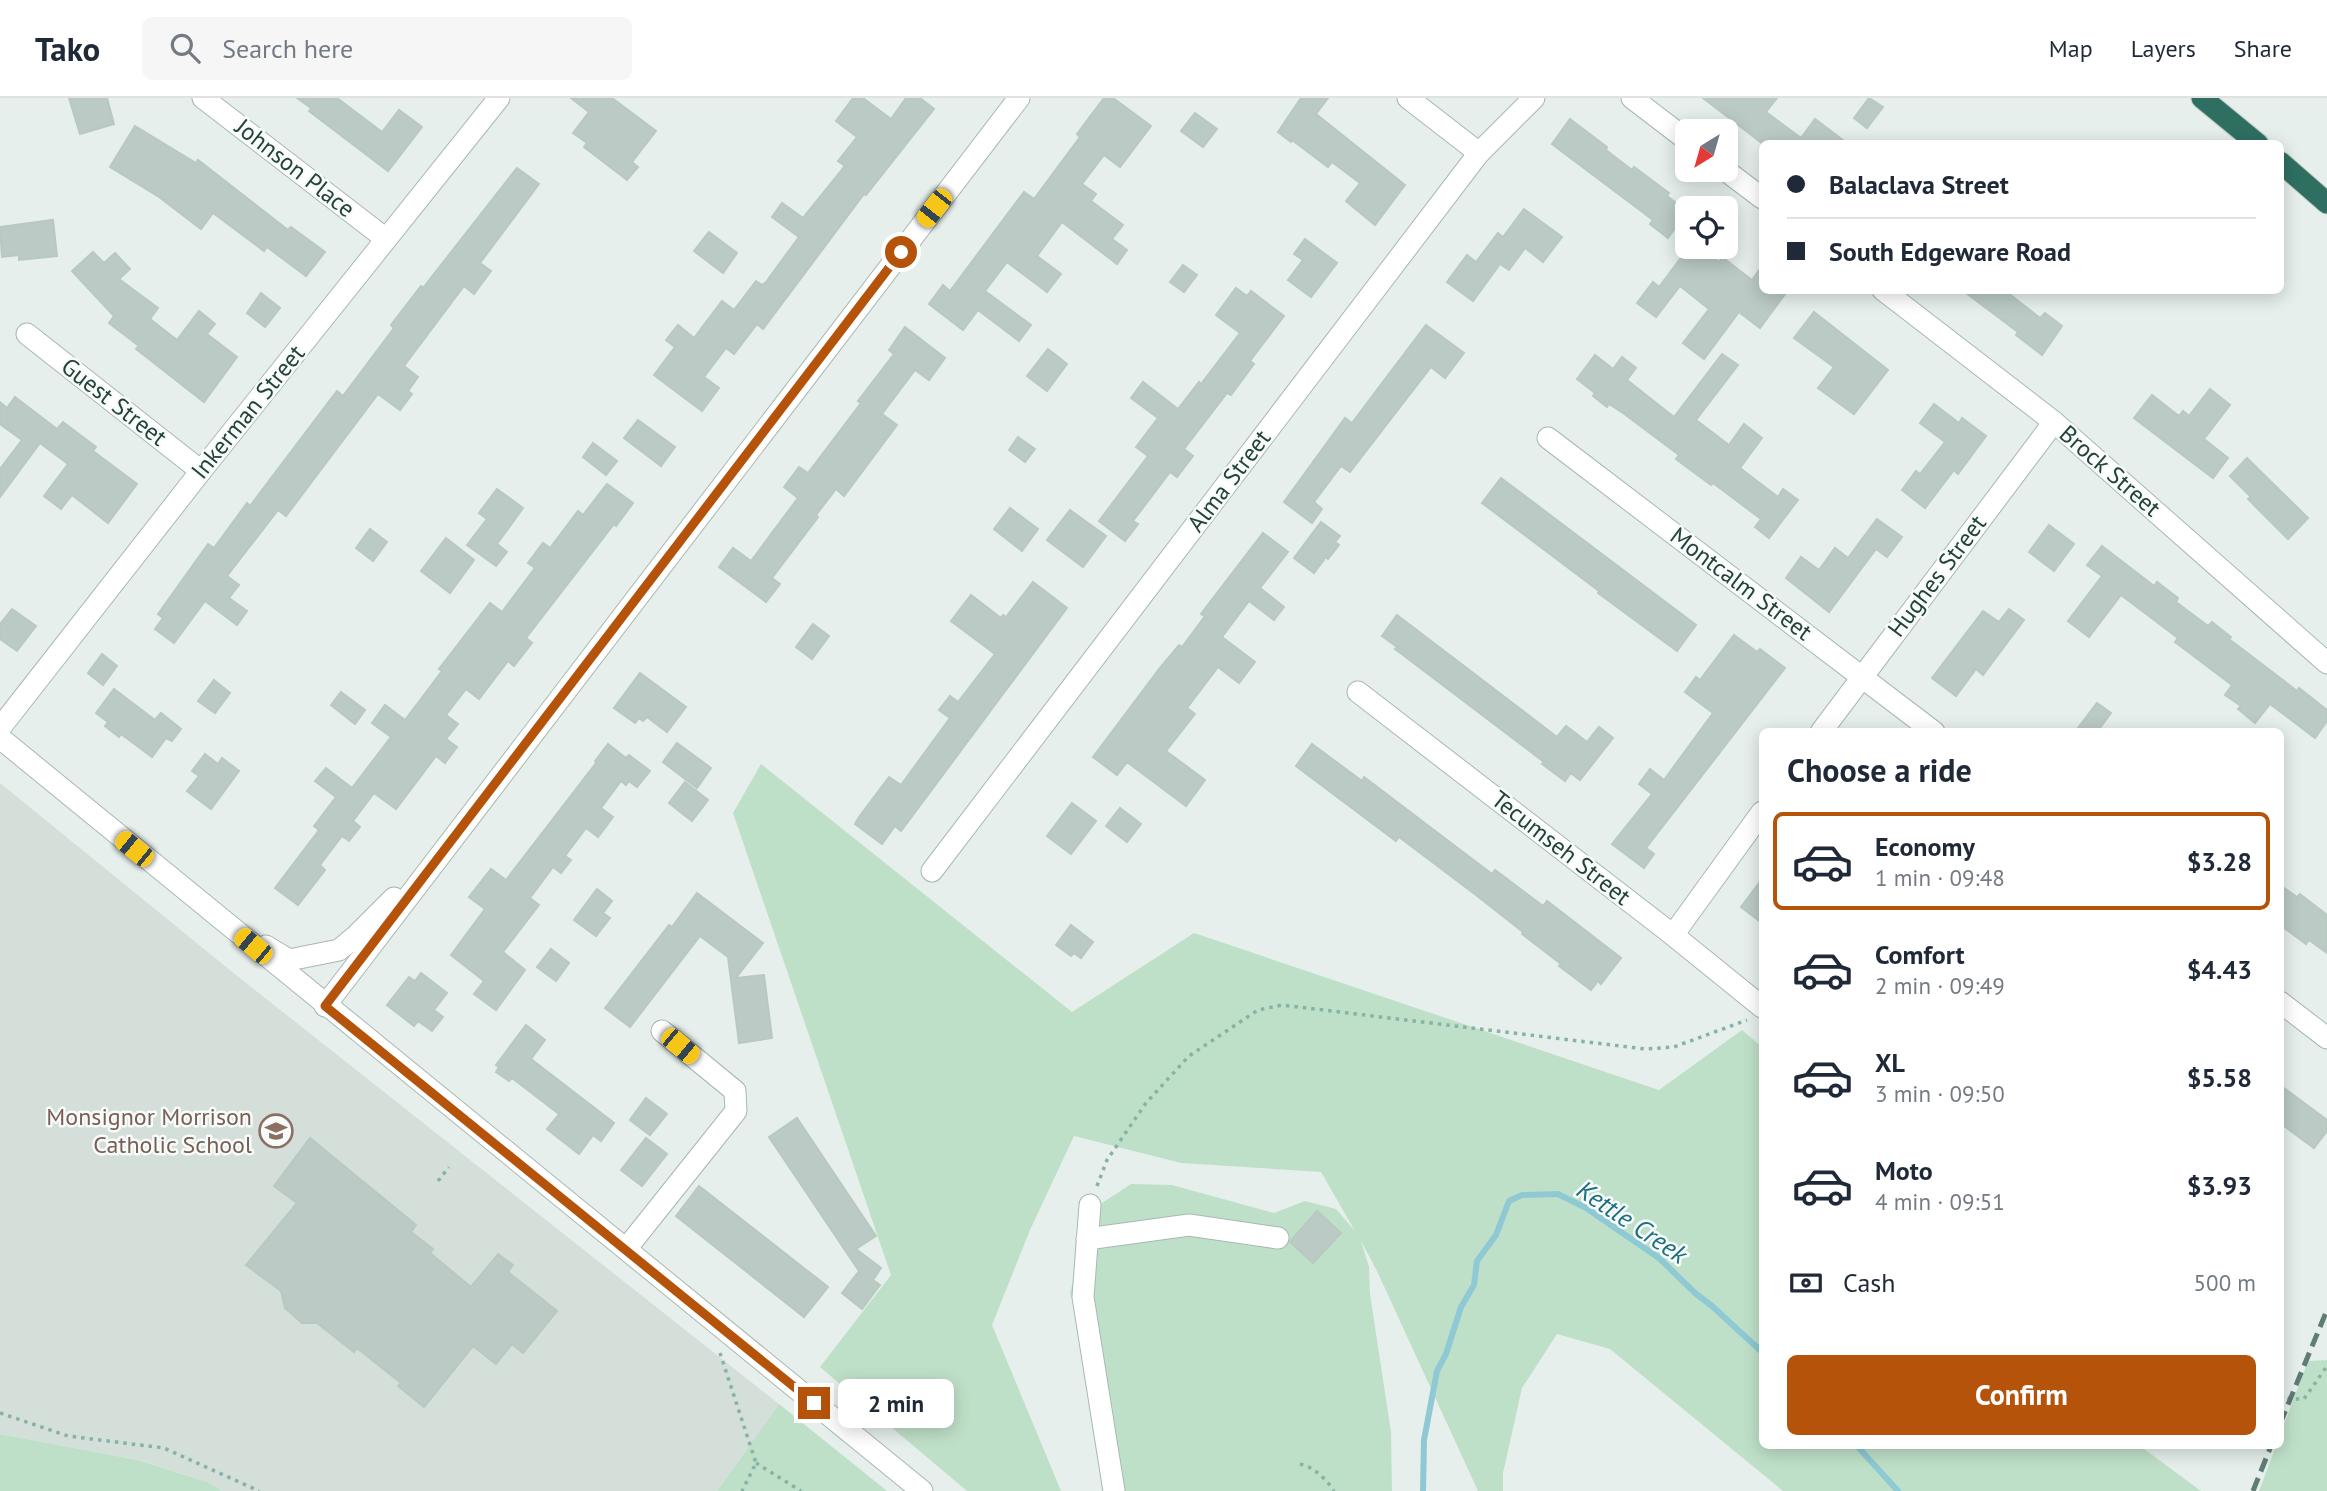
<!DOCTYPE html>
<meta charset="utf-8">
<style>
body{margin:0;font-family:"PT Sans",sans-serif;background:#f6f6f7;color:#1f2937;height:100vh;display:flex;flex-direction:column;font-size:26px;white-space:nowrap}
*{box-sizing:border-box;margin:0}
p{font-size:23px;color:#747a83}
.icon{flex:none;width:38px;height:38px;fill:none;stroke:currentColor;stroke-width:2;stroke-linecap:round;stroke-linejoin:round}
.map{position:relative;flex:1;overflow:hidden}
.side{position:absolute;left:1759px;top:630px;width:525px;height:721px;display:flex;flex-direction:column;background:#fff;border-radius:10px;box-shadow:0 4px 18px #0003}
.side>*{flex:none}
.hud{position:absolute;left:1759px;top:42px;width:525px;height:154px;border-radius:10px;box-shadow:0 4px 18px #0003;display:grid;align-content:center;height:154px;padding:0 28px;background:#fff}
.needle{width:46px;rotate:217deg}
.buttons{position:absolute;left:1675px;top:21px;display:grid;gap:14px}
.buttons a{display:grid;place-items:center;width:63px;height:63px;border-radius:10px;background:#fff;box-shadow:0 4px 18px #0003;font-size:35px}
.end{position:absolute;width:32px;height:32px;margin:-16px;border:9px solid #b45309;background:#fff;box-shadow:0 0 0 4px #fff}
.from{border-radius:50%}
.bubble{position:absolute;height:49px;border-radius:10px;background:#fff;box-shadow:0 4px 18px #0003;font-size:23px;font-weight:700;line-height:49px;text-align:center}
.car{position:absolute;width:21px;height:42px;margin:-21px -10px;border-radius:9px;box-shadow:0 0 5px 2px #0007;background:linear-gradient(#f5c518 24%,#345 0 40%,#f5c518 0 76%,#345 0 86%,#f5c518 0)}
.hud b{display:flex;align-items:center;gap:24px;height:66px;font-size:26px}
.hud b+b{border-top:2px solid #e0e1e3}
.hud i{width:18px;height:18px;background:#1f2937}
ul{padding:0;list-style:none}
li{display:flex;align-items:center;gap:21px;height:98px;margin:0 14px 10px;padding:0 14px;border:4px solid transparent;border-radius:10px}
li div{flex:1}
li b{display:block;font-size:26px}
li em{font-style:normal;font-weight:700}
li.active{border-color:#b45309}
li>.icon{width:63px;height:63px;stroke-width:1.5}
h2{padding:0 28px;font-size:32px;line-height:84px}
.pay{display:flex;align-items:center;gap:18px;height:77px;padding:0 28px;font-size:26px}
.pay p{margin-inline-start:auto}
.primary-button{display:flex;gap:14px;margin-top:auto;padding:14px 28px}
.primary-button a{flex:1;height:80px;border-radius:10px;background:#b45309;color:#fff;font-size:28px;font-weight:700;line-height:80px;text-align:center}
header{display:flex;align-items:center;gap:42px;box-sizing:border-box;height:98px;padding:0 35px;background:#fff;border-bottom:2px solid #e0e1e3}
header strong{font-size:33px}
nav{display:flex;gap:38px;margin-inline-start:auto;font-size:24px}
.search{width:490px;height:63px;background:#f6f6f7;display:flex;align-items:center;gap:18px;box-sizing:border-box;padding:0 24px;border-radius:10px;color:#747a83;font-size:26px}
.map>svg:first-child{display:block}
.built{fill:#d4dfda}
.green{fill:#bfe0c8}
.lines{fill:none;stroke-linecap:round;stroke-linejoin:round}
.stream{stroke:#8ec9d4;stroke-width:6}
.building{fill:#bbcac4;stroke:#b8c9c2;stroke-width:2}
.minor-casing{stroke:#a8b8b2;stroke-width:23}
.highway-casing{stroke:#c2cac8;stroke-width:23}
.path{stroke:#86b3a5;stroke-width:3.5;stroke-dasharray:3.5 5;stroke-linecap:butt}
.minor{stroke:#fff;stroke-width:21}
.highway{stroke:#2f6f62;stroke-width:21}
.rail{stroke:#5f7d75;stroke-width:5;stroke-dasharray:14 7;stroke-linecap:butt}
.route{stroke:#b45309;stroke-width:9}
.labels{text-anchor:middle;stroke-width:5;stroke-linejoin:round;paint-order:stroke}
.street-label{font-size:24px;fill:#24423a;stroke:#f7fbf9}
.education-label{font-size:24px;fill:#785e54;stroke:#f7fbf9;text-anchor:end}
.water-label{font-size:26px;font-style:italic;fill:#1c6f80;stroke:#f7fbf9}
</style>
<header>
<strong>Tako</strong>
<div class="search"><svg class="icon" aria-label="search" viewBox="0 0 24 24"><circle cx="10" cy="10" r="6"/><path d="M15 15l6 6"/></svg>Search here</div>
<nav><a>Map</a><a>Layers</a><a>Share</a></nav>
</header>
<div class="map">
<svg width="2327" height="1393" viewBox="0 0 2327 1393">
<rect width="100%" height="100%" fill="#e6efeb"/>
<!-- built -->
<polygon class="built" points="0,685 236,877 779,1306 717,1393 222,1393 210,1385 139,1362 0,1336"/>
<!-- green -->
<g class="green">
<polygon points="761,666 1072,914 1194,835 1659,992 1742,932 1762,949 1762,1348 2140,1348 2201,1393 1783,1393 1610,1251 1557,1236 1522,1290 1503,1375 1503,1393 1478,1393 1377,1173 1361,1143 1369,1169 1370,1196 1391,1334 1392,1393 1115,1393 1083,1236 1070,1195 1085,1137 1102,1105 1131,1086 1172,1087 1274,1115 1305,1103 1336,1111 1355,1133 1321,1074 1181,1065 1074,1038 1030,1132 992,1227 1061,1393 967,1393 820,1269 891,1177 733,715"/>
<polygon points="2327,1262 2327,1393 2259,1393 2276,1348 2280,1348 2280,1337 2308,1263"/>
<polygon points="779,1306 887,1393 717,1393"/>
<polygon points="0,1336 138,1362 210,1385 222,1393 0,1393"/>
</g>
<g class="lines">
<!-- stream -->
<g class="stream">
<polyline points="1857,1348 1898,1393"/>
<polyline points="1423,1393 1424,1342 1437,1273 1446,1256 1461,1209 1474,1187 1477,1163 1496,1137 1509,1103 1522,1097 1558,1096 1586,1110 1659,1160 1695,1195 1712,1208 1762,1254"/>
</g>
</g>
<!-- building -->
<g class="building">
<polygon points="69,0 107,0 114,26 80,36"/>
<polygon points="297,0 337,0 382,34 399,12 422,29 388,73 309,13 311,10"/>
<polygon points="571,0 612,0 656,33 632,64 638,69 627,82 584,49 587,45 573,35 589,14"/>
<polygon points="853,0 863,0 891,21 906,0 920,0 934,11 866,97 864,96 763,231 757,226 734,256 726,250 704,279 719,290 702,313 654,277 675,249 666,242 678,227 694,240 722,203 734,212 756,183 762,187 766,184 799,139 772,119 782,105 803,120 845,68 838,63 857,39 836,23"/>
<polygon points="1104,0 1113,0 1151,28 1120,69 1104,57 1082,86 1096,96 1091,103 1123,127 1112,141 1127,152 1117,166 1062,124 1037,158 1061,176 1047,194 1007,164 985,193 1031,227 1019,243 978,212 963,232 929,206 943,187 950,193 1024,94 1034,101 1080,39 1077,36"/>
<polygon points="1301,0 1328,0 1316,16 1405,87 1375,127 1346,103 1360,85 1332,64 1328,69 1292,42 1291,44 1278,34"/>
<polygon points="1703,0 1777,0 1766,14 1801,40 1815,21 1848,46 1763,46"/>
<polygon points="1869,0 1883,9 1867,30 1854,20"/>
<polygon points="1195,15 1217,31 1203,49 1181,33"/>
<polygon points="1570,21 1607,49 1606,52 1632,72 1634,69 1669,95 1667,98 1687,113 1668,140 1650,126 1653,122 1552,46"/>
<polygon points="135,28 196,65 198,62 288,132 291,129 325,154 306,178 267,149 264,153 213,115 201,131 159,99 110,69"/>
<polygon points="517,70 539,86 480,165 491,173 474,196 464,188 404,268 418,279 408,293 412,296 400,312 378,296 286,418 278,412 227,478 239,487 229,500 247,513 237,527 205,503 174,545 155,531 163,520 158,516 208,446 214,450 247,405 250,408 337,293 343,298 394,230 391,227 421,188 423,190"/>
<polygon points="1524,111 1562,139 1543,164 1525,150 1509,172 1500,166 1473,203 1447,184 1467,157 1476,164 1498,135 1503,139"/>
<polygon points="53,122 57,158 19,162 19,157 2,159 0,129"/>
<polygon points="709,134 737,155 723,175 694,153"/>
<polygon points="1305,141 1337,165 1311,199 1288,182 1303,162 1294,156"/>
<polygon points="1689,149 1699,149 1719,164 1722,159 1752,182 1762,168 1762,192 1788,192 1760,230 1739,214 1704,261 1683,245 1709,211 1680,188 1656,219 1637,205 1653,184 1659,189"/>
<polygon points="93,154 104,165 115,155 130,171 119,181 158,210 150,221 177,242 199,213 215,226 207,236 237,259 204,304 136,251 139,248 109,225 114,218 72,173"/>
<polygon points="1183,167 1197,177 1184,194 1170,184"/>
<polygon points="1236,190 1247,198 1251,193 1284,218 1250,263 1254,266 1231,297 1227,295 1184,351 1193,358 1177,379 1170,374 1133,423 1138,426 1125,443 1099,423 1148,358 1136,349 1158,320 1131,300 1143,284 1178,311 1199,284 1201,286 1240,235 1216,217"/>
<polygon points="1962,192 2004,192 2040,220 2045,215 2062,228 2042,257 2016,237 2018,234"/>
<polygon points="261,195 280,210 265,229 247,215"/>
<polygon points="1814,214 1888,272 1854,316 1818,290 1834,269 1794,240"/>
<polygon points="1426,227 1464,255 1445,280 1431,269 1350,374 1341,368 1314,404 1322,411 1312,425 1284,404 1345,320 1352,325"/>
<polygon points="905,229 945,260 929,282 915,272 882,316 897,327 844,398 836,391 816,417 818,419 772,480 780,486 766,504 719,469 733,450 751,463 798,400 784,389 799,369 808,375 861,305 858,303 894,256 889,252"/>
<polygon points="1048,251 1067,266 1047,293 1027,278"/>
<polygon points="1722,256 1738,267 1696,322 1729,347 1744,326 1762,340 1740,370 1778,399 1783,391 1798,402 1769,440 1755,429 1761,421 1713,385 1711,387 1676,361 1679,357 1623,315 1609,306 1607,309 1593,298 1595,295 1577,281 1595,257 1613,271 1622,259 1636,270 1627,282 1674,319"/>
<polygon points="2210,291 2230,307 2204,341 2228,360 2213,380 2134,320 2152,297 2179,318 2183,313 2189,318"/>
<polygon points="15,299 57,331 63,324 96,349 93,353 137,386 108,425 72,397 61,411 44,398 68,366 40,345 0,399 0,371 22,342 0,326 0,304 7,310"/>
<polygon points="1934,306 1959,325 1962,320 1986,338 1958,376 1954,372 1925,410 1902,392 1916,373 1920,376 1945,344 1920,325"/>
<polygon points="638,322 675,349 661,368 624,340"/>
<polygon points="1018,339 1035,351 1025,364 1009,352"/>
<polygon points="593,345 617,363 606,377 583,359"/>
<polygon points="2247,360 2308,420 2288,441 2248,401 2251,399 2230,378"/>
<polygon points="1501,380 1696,527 1677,553 1598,495 1599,493 1482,405"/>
<polygon points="607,386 633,405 616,428 614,426 526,540 532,545 514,568 508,563 479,601 466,591 446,617 458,626 446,641 457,649 445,665 436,658 396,711 374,695 353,723 360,729 349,743 342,738 320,767 325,772 298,807 275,790 319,732 314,728 336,699 315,683 326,670 352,690 391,639 372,625 385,607 405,622 442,573 439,571 490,505 502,514 535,470 528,465 543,445 550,450 578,413 583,417"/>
<polygon points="497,391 523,410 497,446 507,454 496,468 467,447 487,421 479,415"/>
<polygon points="1010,410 1038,431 1022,453 994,431"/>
<polygon points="1070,412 1106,438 1083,469 1047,442"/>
<polygon points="1877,421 1902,439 1887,459 1876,451 1829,514 1786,480 1801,459 1819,472 1835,450 1848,460"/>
<polygon points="1321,424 1340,438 1335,444 1339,447 1328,461 1326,459 1314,475 1294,460"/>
<polygon points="2049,427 2074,446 2054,473 2029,454"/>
<polygon points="370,431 387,444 373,463 356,450"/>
<polygon points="1263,435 1288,454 1260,490 1284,509 1274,522 1249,503 1222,539 1255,564 1239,585 1218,569 1187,610 1195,616 1166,653 1205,682 1186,708 1127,664 1117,677 1093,659 1159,571 1179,547 1182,549 1205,518 1201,516"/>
<polygon points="446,440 474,462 450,495 421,473"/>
<polygon points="2102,448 2154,488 2157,484 2178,500 2176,504 2208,528 2212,524 2231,539 2229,541 2297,593 2299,590 2327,612 2327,623 2315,640 2270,606 2255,625 2238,611 2241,608 2225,597 2232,587 2175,544 2178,540 2121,497 2089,539 2068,523 2102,478 2087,467"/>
<polygon points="1033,484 1067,510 901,733 895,728 882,746 855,726 859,719 889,679 901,687 950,620 939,612 950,598 958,604 995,556 951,523 971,497 1001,520 1003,517 1006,519"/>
<polygon points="12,511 36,528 17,553 0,541 0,526"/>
<polygon points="2009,511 2024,522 1983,577 1976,571 1956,598 1932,580 1983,513 1999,524"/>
<polygon points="1397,517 1557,639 1566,628 1587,644 1599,629 1613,640 1580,682 1571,675 1565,683 1542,666 1544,664 1395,551 1397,549 1382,538"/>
<polygon points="813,526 829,538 812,561 796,549"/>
<polygon points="1734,537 1757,554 1760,551 1785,570 1646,750 1654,756 1644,770 1612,746 1652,696 1639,686 1650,671 1664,682 1713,615 1685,594 1696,579 1700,582"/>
<polygon points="102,556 117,568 103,587 88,575"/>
<polygon points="640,575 686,609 667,634 647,619 643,623 639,620 635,625 614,610"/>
<polygon points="214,582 230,595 215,615 198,603"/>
<polygon points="114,591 155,622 161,615 181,631 172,643 166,640 152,659 121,636 119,639 105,628 108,624 96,615"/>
<polygon points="341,594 365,612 355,626 331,607"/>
<polygon points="2097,605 2111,615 2097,634 2075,634"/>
<polygon points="677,645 711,670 697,690 663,664"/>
<polygon points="608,646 626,660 629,657 650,673 637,689 629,683 626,687 621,683 601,710 613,719 598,739 586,730 565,758 571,762 561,775 553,769 530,800 539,807 503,854 525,872 496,912 474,896 484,883 451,857 485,811 469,799 491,771 506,782 596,665 595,663"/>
<polygon points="1312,646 1362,683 1364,679 1492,776 1495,772 1543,808 1547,803 1621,860 1601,886 1598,883 1591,892 1559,868 1561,866 1522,836 1523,834 1476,797 1399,739 1396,743 1296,668"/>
<polygon points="205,656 218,666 222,660 239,673 211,711 187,693 199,678 192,673"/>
<polygon points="685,684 708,702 692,723 669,705"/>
<polygon points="1072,705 1096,723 1071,756 1047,738"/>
<polygon points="1120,710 1141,726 1127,744 1106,728"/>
<polygon points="1762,781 1762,825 1741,809"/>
<polygon points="2280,787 2297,799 2300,796 2327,817 2327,855 2309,842 2306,846 2280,827"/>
<polygon points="597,791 612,803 603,815 610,820 596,838 574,822"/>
<polygon points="697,795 763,845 736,880 764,877 772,940 739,945 728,859 700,838 630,929 605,910 669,827 672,829"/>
<polygon points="1071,827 1093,844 1081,860 1074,855 1071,858 1056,847"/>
<polygon points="551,851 569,865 556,883 537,869"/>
<polygon points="421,875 447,895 434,912 443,919 432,933 418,923 414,928 387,907 409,879 415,883"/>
<polygon points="526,927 545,942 531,961 614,1025 601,1043 593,1037 579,1056 547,1031 559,1016 512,980 509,983 496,974 499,969 496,967"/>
<polygon points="2280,987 2327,1022 2327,1033 2314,1050 2280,1025"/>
<polygon points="646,1000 667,1016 650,1037 630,1022"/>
<polygon points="797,1020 876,1138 856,1151 881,1170 873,1182 880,1187 862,1211 842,1195 859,1173 769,1039"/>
<polygon points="310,1040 416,1127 411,1134 433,1151 430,1155 471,1189 498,1156 513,1167 508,1174 557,1213 523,1255 512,1246 496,1266 473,1248 424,1309 398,1288 401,1285 357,1250 354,1254 317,1225 302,1225 285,1210 281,1193 246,1167 297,1105 274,1088"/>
<polygon points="646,1040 667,1056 642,1088 621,1072"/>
<polygon points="699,1088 828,1189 804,1219 676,1118"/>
<polygon points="1317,1113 1341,1135 1313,1165 1290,1144"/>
</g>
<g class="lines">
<defs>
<g id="minor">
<polyline points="203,0 386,141"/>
<polyline points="1408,0 1479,55"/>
<polyline points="1632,0 1687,42"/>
<polyline points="1725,72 1762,100"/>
<polyline points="1883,192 2054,324 2327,565"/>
<polyline points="27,236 201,373"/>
<polyline points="1548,340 1934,634"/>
<polyline points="1358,594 1673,837 1762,909"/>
<polyline points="0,630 201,373 499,0"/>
<polyline points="1821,634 2054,324"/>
<path d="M0,640C306,892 615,1141 922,1393"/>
<polyline points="932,773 1479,55 1534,0"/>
<polyline points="1673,837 1762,714"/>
<polyline points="266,848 289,862 339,852 357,837 394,800"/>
<polyline points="2280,904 2327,940"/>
<polyline points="325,908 1019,0"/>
<polyline points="1090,1107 1083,1199 1114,1393"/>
<polyline points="1087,1141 1189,1127 1278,1140"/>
<polyline points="626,1151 736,1013 735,993 662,933"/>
</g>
<g id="highway">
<polyline points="2202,0 2258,46"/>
<polyline points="2280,64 2327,105"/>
</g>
</defs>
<!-- minor casing -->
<use href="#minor" class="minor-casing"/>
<!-- highway casing -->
<use href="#highway" class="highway-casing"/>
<!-- path -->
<g class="path">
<polyline points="438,1083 449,1069"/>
<polyline points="1097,1088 1107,1062 1146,1005 1189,958 1258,912 1282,907 1645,951 1674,949 1747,922"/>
<polyline points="720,1255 756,1365 742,1393"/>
<polyline points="2280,1296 2290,1301 2304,1301 2327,1268"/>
<polyline points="0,1315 68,1338 164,1350 259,1393"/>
<polyline points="756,1365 801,1393"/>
<path d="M1300,1366C1314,1369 1326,1381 1334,1393"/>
</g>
<!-- minor -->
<use href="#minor" class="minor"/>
<!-- highway -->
<use href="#highway" class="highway"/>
<!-- rail -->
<g class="rail">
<polyline points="2280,1326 2327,1212"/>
<polyline points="2253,1393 2271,1348"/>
</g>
</g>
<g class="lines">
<!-- route -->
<polyline class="route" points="814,1305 325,908 901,154"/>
</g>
<!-- icons -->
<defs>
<symbol id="school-ring" viewBox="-11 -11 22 22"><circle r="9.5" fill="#f7fbf9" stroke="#8d6e63" stroke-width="1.5"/><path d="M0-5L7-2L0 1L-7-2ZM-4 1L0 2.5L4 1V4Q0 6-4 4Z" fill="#8d6e63"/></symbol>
</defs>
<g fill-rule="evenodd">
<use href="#school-ring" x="257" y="1014" width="38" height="38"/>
</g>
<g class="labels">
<!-- street labels -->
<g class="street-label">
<text transform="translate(295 70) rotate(38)" y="8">Johnson Place</text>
<text transform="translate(114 304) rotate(38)" y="8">Guest Street</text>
<text transform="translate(248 314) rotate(-51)" y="8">Inkerman Street</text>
<text transform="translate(2110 373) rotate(41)" y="8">Brock Street</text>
<text transform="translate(1229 383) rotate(-53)" y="8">Alma Street</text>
<text transform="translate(1937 478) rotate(-53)" y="8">Hughes Street</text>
<text transform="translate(1741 486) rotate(37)" y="8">Montcalm Street</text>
<text transform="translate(1561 750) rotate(38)" y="8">Tecumseh Street</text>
</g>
<!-- education labels -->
<g class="education-label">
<text x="252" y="1027">Monsignor Morrison<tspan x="252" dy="28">Catholic School</tspan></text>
</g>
<!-- water labels -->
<g class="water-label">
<text transform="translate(1632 1124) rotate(34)" y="9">Kettle Creek</text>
</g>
</g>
</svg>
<div class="buttons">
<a><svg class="needle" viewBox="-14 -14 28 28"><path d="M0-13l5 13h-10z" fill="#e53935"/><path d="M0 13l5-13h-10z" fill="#747a83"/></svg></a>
<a><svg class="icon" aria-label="locate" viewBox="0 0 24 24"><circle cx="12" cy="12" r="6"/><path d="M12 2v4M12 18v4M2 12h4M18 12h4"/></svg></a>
</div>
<i class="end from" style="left:901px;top:154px"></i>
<i class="end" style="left:814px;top:1305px"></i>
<div class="bubble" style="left:838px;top:1281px;width:116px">2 min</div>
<i class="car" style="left:934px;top:110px;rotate:218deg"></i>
<i class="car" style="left:134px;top:751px;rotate:309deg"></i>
<i class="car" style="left:253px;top:848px;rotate:310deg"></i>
<i class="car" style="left:680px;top:948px;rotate:130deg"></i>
<div class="hud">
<b><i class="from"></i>Balaclava Street</b>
<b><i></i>South Edgeware Road</b>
</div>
<section class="side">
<h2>Choose a ride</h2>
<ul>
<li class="active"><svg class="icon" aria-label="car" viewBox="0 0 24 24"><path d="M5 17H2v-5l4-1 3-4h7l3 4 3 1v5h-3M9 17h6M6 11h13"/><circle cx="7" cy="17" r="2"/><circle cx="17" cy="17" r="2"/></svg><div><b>Economy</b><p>1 min · 09:48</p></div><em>$3.28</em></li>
<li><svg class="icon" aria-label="car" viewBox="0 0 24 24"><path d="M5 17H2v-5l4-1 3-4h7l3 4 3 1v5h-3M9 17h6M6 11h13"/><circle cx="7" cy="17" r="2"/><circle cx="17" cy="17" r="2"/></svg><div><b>Comfort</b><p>2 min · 09:49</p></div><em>$4.43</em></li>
<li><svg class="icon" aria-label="car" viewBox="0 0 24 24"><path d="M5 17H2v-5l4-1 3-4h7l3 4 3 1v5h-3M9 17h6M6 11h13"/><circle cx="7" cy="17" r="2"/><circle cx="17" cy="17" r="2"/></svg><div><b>XL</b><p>3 min · 09:50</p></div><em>$5.58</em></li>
<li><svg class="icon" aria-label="car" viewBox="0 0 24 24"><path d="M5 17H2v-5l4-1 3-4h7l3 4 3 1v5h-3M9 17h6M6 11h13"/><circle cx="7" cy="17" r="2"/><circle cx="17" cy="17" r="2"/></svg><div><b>Moto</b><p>4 min · 09:51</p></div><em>$3.93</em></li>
</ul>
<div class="pay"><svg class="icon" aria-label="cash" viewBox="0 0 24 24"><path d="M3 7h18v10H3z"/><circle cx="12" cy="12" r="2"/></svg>Cash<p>500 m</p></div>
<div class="primary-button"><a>Confirm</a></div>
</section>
</div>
